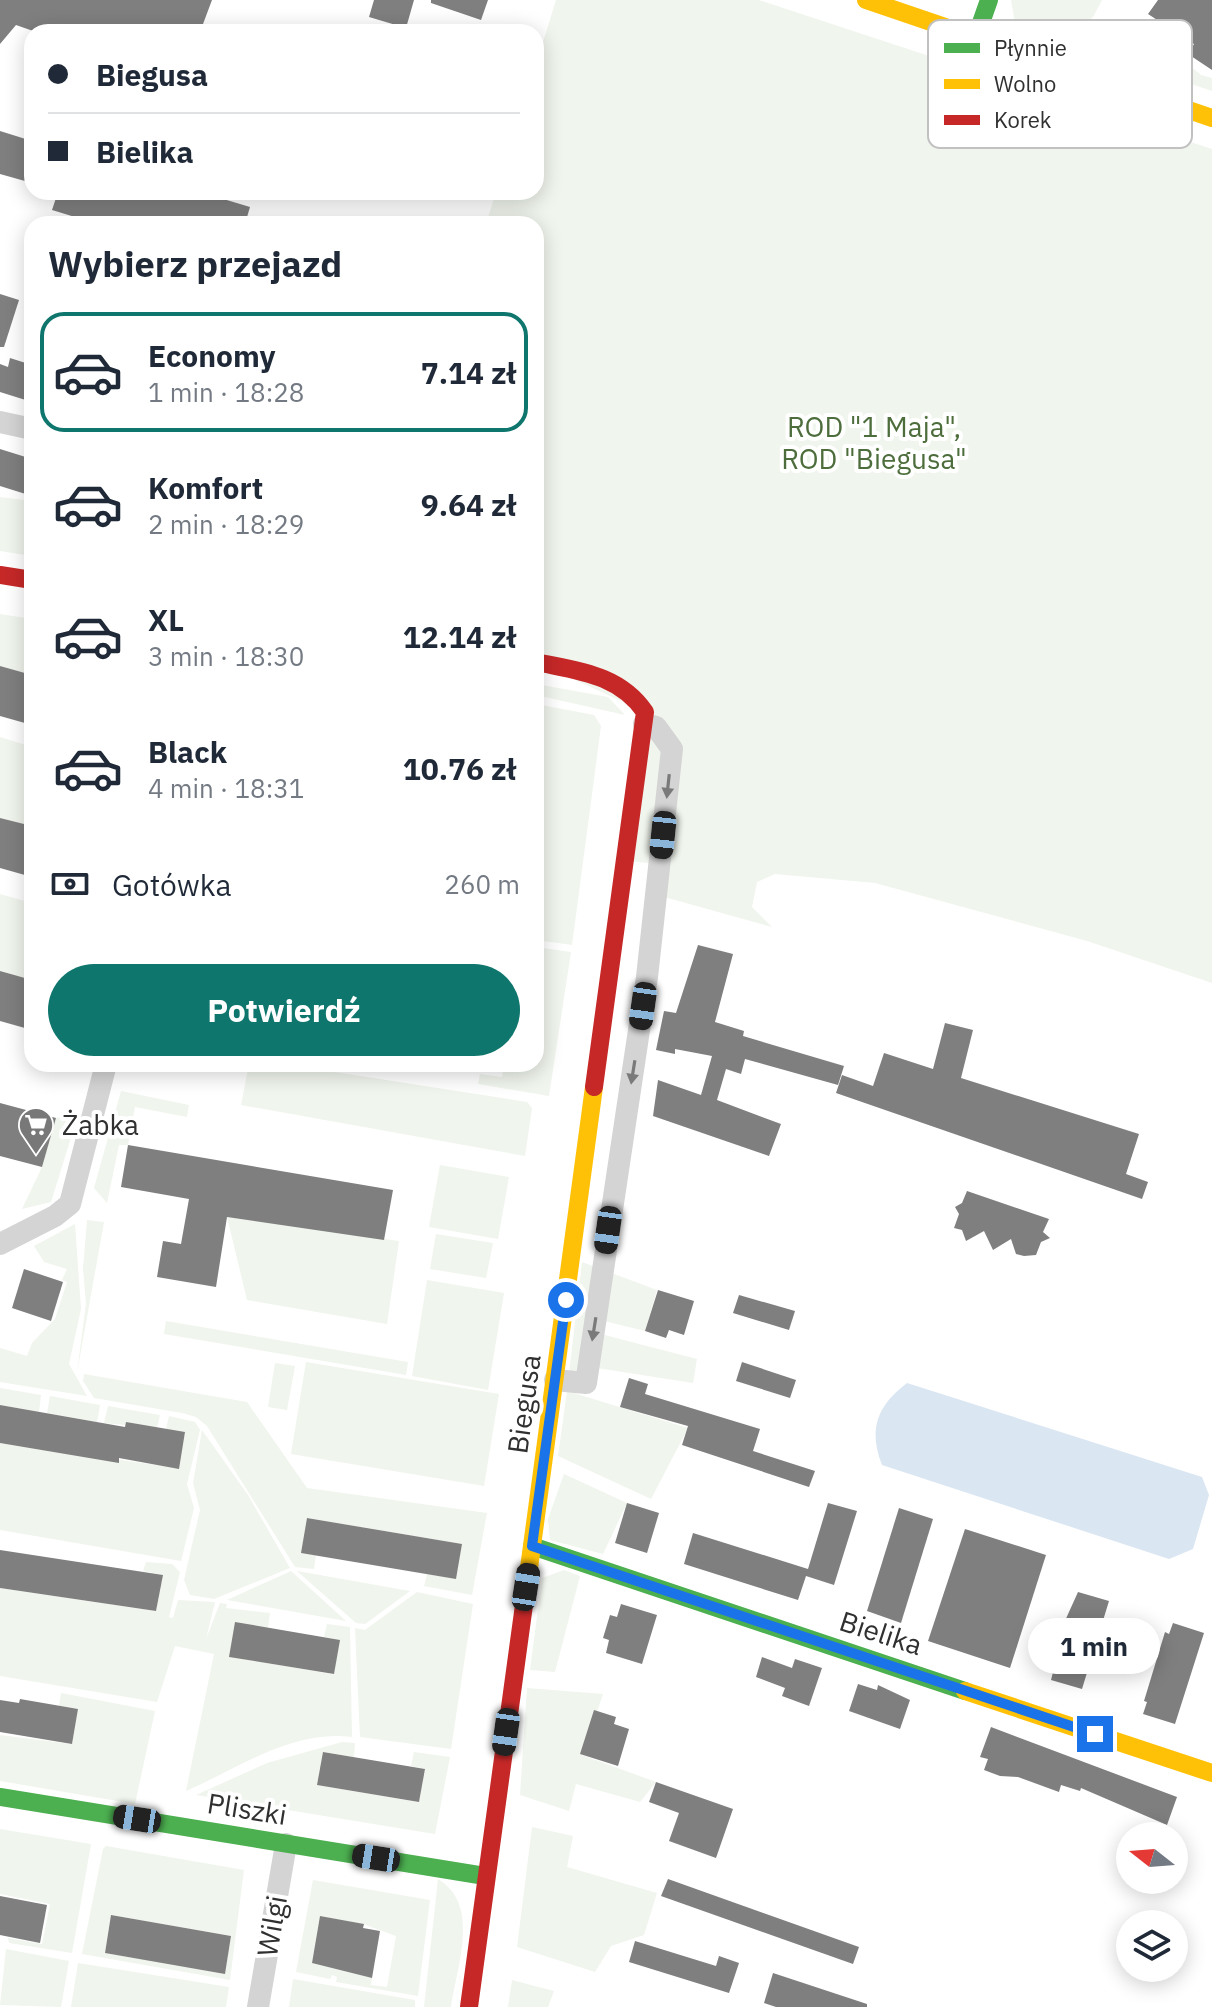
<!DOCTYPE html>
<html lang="pl">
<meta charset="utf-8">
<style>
body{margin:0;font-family:"IBM Plex Sans",sans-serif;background:#f6f6f7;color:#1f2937;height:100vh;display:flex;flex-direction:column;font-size:30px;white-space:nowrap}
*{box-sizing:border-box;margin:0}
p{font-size:26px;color:#747a83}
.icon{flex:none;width:44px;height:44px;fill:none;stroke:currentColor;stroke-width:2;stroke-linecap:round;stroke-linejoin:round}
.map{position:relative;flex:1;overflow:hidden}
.side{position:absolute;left:24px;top:216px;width:520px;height:856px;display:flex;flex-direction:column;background:#fff;border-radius:24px;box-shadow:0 4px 20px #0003}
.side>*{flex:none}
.banner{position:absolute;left:24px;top:24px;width:520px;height:176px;border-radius:24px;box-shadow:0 4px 20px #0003;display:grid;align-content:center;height:176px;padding:0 24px;background:#fff}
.needle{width:52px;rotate:287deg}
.controls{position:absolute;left:1116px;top:1822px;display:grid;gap:16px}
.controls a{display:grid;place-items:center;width:72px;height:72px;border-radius:50%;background:#fff;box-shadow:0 4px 20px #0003;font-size:40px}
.end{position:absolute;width:36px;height:36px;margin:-18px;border:10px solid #1a73e8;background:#fff;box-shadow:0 0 0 4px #fff}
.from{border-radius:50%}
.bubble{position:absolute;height:56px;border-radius:28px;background:#fff;box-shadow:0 4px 20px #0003;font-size:26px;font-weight:700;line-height:56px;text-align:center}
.car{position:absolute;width:24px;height:48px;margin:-24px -12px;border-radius:10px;box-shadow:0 0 6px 2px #0007;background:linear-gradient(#222 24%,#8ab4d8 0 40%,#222 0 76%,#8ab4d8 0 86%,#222 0)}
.banner b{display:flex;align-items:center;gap:28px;height:76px;font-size:30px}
.banner b+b{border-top:2px solid #e0e1e3}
.banner i{width:20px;height:20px;background:#1f2937}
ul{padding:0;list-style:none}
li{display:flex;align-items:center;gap:24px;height:120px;margin:0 16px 12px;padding:0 8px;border:4px solid transparent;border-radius:24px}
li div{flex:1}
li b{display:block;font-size:30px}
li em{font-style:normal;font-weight:700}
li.active{border-color:#0f766e}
li>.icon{width:72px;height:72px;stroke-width:1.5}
h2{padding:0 24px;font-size:36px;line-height:96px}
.pay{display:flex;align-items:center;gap:20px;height:88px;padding:0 24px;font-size:30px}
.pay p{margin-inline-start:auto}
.action{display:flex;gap:16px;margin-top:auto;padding:16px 24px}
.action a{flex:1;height:92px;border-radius:48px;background:#0f766e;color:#fff;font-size:32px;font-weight:700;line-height:92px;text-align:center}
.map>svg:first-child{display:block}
.green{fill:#f0f5ed;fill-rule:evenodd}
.water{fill:#dae6f2}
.building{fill:#7f7f7f}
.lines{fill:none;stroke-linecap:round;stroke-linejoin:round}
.street{stroke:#d4d4d4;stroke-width:22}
.fast{stroke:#4caf50;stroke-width:18}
.slow{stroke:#ffc107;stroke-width:18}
.jam{stroke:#c62828;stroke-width:18}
.oneway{fill:#7a7a7a}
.route{stroke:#1a73e8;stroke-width:10}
.labels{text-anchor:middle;stroke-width:8;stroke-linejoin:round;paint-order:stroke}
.park-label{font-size:28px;fill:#4d6e3c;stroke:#fff}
.poi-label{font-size:28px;fill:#303030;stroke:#fff;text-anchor:start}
.street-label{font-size:28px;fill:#303030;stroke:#fff}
.key{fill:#fff;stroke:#c1c1c1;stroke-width:2}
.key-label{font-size:22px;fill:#303030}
</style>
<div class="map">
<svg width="1212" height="2007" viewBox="0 0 1212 2007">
<rect width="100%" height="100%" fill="#fff"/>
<!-- green -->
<g class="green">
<polygon points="556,0 759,0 1212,149 1212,983 1087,941 875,883 775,874 757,882 752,907 772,927 657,895 660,864 625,861 645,712 536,662 536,224 486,224 496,192 536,192 536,65"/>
<polygon points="1011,0 1102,0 1093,17 1065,42 1015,23"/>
<polygon points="1131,47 1185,62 1201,75 1212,78 1212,91 1128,63 1123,54"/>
<polygon points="0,497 32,501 32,556 0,551"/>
<polygon points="0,614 32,619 32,675 0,666"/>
<polygon points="536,684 608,697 625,715 536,695"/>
<polygon points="536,704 594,715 601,726 572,945 536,940"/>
<polygon points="0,737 32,747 32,826 0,818"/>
<polygon points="0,894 32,903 32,980 0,971"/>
<polygon points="536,947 571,952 549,1096 478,1084 480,1074 502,1077 504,1064 536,1064"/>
<polygon points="249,1064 283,1064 527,1102 532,1108 525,1156 241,1105"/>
<polygon points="121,1091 189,1105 187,1117 135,1107 128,1145 119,1145 107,1203 94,1188"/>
<polygon points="79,1112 51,1202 22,1209 42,1167 56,1118"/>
<polygon points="440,1165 509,1177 498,1239 429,1227"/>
<polygon points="227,1217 399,1241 387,1324 247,1300"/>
<polygon points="87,1220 104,1222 77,1373 86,1303 83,1269"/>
<polygon points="75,1224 81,1309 69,1364 87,1396 0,1382 0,1348 27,1356 32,1343 55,1319 67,1282 62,1280 67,1269 44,1262 34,1246"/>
<polygon points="436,1234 493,1243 486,1278 430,1269"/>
<polygon points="582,1262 657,1290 645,1331 596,1319 593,1332 697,1359 693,1383 597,1368 586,1383 568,1382"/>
<polygon points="427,1280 504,1293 488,1390 412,1376"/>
<polygon points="166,1321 408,1362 406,1375 164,1334"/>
<polygon points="306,1362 499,1394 484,1486 291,1454"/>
<polygon points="275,1363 295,1366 287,1410 268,1407"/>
<polygon points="84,1374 247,1402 307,1488 487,1513 472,1595 424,1586 427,1574 456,1578 462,1544 308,1518 301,1553 316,1555 314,1569 295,1567 207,1426 196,1417 182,1413 94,1398 83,1381"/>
<polygon points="0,1388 41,1395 39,1412 0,1405"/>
<polygon points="567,1391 688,1428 651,1499 558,1456"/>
<polygon points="50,1396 100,1405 97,1422 47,1413"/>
<polygon points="108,1406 160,1415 157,1428 104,1423"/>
<polygon points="169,1416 195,1422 200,1430 187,1484 194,1508 181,1561 0,1530 0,1443 178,1468 185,1433 166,1429"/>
<polygon points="202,1430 248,1495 290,1568 214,1599 190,1595 184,1580 200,1510 193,1483"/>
<polygon points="564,1474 627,1503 603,1554 550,1540 548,1519"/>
<path d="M146,1562L172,1564L180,1572L169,1617L173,1618L178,1600L215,1602L206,1639L220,1603L227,1604L226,1608L270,1613L268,1628L230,1657L333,1674L339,1640L324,1637L327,1624L350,1627L352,1737C292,1729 239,1768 186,1791L214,1654L175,1646L157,1702L0,1676V1588L156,1611L163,1575L143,1571Z"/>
<polygon points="564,1570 580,1576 555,1672 530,1670 542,1578"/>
<polygon points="291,1571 346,1621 227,1600"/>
<polygon points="297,1571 410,1591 365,1624 356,1623"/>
<polygon points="417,1592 473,1604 451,1749 360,1737 355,1628 365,1630"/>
<polygon points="527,1688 603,1694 582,1755 656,1782 640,1802 576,1784 569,1811 520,1795"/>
<polygon points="61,1693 155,1711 135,1804 0,1781 0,1735 72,1744 78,1709 59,1706"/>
<polygon points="342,1742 355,1743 354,1757 323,1752 318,1785 419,1802 425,1769 411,1766 414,1752 450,1757 435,1834 196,1795 267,1763"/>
<polygon points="532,1827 573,1836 567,1867 657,1893 644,1935 611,1946 595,1972 517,1947"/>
<polygon points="0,1829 91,1844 72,1953 9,1943 8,1938 42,1944 50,1904 0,1894"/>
<path d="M106,1846L244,1870L230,1980L82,1954L103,1849ZM111,1915L231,1936L225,1973L105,1953Z"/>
<path d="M438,1879C481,1905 457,1966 451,2007H424Z"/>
<path d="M313,1880L430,1900L418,1996L336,1982L337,1977L332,1975L330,1979L296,1972ZM320,1916L363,1924L396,1936L387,1987L371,1985L372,1978L312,1963Z"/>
<polygon points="6,1949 69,1961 61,2007 0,2005"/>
<polygon points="78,1963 229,1987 226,2007 71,2007"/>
<polygon points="293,1979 415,2000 415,2007 289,2007"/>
<polygon points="512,1980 554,1991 548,2007 508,2007"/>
</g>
<!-- water -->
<path class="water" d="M907,1383L1202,1477L1209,1495L1193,1549L1169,1559L882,1465C868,1429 877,1406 907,1383Z"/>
<!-- building -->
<g class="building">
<polygon points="0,0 212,0 200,32 36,32 16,25 0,44"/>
<polygon points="374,0 414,0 406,28 369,17"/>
<polygon points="431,0 488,0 481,20 431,3"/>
<polygon points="1158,0 1212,0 1212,70 1188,54 1194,44 1148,14"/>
<polygon points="0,131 32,141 32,183 0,174"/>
<polygon points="58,192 200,192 250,207 245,224 98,224 52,210"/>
<polygon points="0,294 19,300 4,347 0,347"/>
<polygon points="10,358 32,365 32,402 0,392 0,364 8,367"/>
<polygon points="0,449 32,459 32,496 0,486"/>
<polygon points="0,666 32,675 32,725 0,716"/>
<polygon points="0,818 32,826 32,877 0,868"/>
<polygon points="698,945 733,954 715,1022 744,1031 743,1036 844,1066 838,1085 745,1059 741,1074 726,1069 717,1100 781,1124 769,1156 653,1116 658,1080 701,1095 712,1056 675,1049 675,1054 656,1050 664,1011 676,1013"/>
<polygon points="0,971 32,980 32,1030 0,1021"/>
<polygon points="945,1023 973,1030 961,1078 1139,1134 1126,1174 1148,1182 1142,1199 836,1093 842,1075 873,1086 884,1053 933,1069"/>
<polygon points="0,1103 56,1118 42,1167 0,1156"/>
<polygon points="128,1145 393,1190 384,1240 227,1217 216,1287 157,1277 163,1241 181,1244 189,1199 121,1187"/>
<polygon points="967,1191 1049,1219 1043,1232 1050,1238 1041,1242 1036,1255 1024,1256 1016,1254 1011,1239 993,1250 984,1231 966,1241 962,1230 954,1228 959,1214 955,1207 962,1203"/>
<polygon points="24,1269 63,1282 51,1321 12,1308"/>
<polygon points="658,1290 694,1301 684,1335 669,1330 666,1338 645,1331"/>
<polygon points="739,1295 795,1311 789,1330 733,1313"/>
<polygon points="742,1362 796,1380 790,1398 736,1381"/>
<polygon points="629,1378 648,1384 645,1394 760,1429 753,1451 815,1471 809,1487 682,1445 688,1426 620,1407"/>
<polygon points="0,1405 125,1427 126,1422 185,1432 179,1469 119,1458 119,1463 0,1443"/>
<polygon points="627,1503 659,1513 647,1553 615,1543"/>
<polygon points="828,1503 857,1511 834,1585 806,1576 798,1600 684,1564 693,1533 808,1569"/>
<polygon points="899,1508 933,1519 901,1623 867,1611"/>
<polygon points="307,1518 462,1544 456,1579 301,1553"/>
<polygon points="965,1529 1046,1555 1010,1668 928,1641"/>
<polygon points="0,1550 163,1575 156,1611 0,1588"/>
<polygon points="1078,1592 1109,1601 1082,1689 1051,1680 1054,1668 1051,1667 1064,1623"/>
<polygon points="621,1604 657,1615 642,1664 606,1653 609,1640 603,1638 610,1615 617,1617"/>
<polygon points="235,1622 340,1640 334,1674 229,1657"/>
<polygon points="1173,1623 1204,1633 1175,1724 1143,1714 1147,1702 1144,1701 1165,1632 1169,1634"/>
<polygon points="762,1657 792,1668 795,1659 822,1668 809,1706 782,1696 785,1688 756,1677"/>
<polygon points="858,1684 877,1690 878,1685 910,1700 900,1729 849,1711"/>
<polygon points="20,1699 78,1709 72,1744 0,1732 0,1700 19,1703"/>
<polygon points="594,1710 616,1717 614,1724 629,1729 618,1766 580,1754"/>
<polygon points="991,1727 1177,1797 1167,1825 1081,1788 1080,1791 1061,1785 1059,1792 1018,1777 1000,1776 984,1770 988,1759 980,1757"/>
<polygon points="323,1752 425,1769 419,1802 317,1785"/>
<polygon points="656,1782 733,1809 716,1858 669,1841 679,1813 649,1802"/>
<polygon points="668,1879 859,1947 853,1964 661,1896"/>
<polygon points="0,1896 47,1905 40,1943 0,1935"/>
<polygon points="111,1915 231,1936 225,1974 105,1953"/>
<polygon points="320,1916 364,1924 363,1928 380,1931 372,1978 312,1963"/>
<polygon points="635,1941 716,1966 719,1956 739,1963 729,1993 629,1962"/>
<polygon points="773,1973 867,2004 867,2007 776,2007 764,2003"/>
</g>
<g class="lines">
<!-- street -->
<g class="street">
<polyline points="0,422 32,429"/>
<polyline points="0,1244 55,1216 70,1204 106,1064"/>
<polyline points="555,1380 586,1383 647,977 672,749 656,727 644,724"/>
<polyline points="258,2007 286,1844"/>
</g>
<!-- fast -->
<g class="fast">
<polyline points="976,37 989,0"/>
<polyline points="532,1546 965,1691"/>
<polyline points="0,1797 485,1876"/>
</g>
<!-- slow -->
<g class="slow">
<polyline points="866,0 1212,118"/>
<polyline points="524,1605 594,1087"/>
<polyline points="965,1691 1212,1773"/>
</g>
<!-- jam -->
<g class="jam">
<polyline points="0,575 32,580"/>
<path d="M536,662C578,671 619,674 645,712L594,1087"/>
<polyline points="469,2007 524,1605"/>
</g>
</g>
<!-- one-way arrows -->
<defs><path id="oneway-solid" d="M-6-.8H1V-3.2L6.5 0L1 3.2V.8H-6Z" transform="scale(2)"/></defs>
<g class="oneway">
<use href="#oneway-solid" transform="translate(668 786) rotate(96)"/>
<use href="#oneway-solid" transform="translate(633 1072) rotate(99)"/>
<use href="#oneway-solid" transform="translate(594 1329) rotate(99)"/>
</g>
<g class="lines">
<!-- route -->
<polyline class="route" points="566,1300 532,1546 1095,1734"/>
</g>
<!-- icons -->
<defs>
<symbol id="supermarket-pin" viewBox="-11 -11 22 30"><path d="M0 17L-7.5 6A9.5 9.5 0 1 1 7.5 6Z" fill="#787878" stroke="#fff"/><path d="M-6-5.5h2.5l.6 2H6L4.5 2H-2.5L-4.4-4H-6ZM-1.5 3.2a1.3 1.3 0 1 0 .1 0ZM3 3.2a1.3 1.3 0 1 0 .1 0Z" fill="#fff"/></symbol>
</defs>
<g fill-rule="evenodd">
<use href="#supermarket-pin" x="16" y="1105" width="40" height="54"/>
</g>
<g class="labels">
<!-- park labels -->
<g class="park-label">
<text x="874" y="437">ROD "1 Maja",<tspan x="874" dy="32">ROD "Biegusa"</tspan></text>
</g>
<!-- poi labels -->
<g class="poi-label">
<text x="62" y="1135">Żabka</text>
</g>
<!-- street labels -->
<g class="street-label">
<text transform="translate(524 1404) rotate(-82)" y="10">Biegusa</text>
<text transform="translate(881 1633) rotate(18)" y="10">Bielika</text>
<text transform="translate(247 1809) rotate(9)" y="10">Pliszki</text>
<text transform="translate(272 1926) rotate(-80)" y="10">Wilgi</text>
</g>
</g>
<!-- legend -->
<rect x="928" y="20" width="264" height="128" rx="12" class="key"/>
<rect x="944" y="43" width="36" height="10" fill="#4caf50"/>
<rect x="944" y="79" width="36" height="10" fill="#ffc107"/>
<rect x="944" y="115" width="36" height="10" fill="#c62828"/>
<g class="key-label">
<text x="994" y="56">Płynnie</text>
<text x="994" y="92">Wolno</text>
<text x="994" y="128">Korek</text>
</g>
</svg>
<div class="controls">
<a><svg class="needle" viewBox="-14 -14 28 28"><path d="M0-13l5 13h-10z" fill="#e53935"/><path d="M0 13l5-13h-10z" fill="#747a83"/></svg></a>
<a><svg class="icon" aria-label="layers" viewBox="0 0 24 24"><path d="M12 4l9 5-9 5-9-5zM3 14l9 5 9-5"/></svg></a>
</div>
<i class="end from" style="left:566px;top:1300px"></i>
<i class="end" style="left:1095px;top:1734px"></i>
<div class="bubble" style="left:1028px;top:1618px;width:132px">1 min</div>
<i class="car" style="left:663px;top:835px;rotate:186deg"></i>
<i class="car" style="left:643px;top:1006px;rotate:188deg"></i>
<i class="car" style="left:608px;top:1230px;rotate:188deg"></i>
<i class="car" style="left:526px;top:1587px;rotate:9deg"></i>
<i class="car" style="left:506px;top:1732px;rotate:188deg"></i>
<i class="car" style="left:137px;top:1819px;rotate:279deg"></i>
<i class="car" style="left:376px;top:1858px;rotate:279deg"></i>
<div class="banner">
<b><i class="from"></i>Biegusa</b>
<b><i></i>Bielika</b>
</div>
<section class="side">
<h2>Wybierz przejazd</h2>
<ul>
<li class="active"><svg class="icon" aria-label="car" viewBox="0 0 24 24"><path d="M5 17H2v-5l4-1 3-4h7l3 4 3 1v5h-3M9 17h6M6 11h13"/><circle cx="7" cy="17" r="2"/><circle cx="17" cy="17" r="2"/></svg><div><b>Economy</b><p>1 min · 18:28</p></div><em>7.14 zł</em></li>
<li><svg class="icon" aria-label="car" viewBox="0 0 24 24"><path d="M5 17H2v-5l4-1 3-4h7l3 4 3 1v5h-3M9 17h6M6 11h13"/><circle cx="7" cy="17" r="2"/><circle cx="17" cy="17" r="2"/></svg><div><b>Komfort</b><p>2 min · 18:29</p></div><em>9.64 zł</em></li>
<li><svg class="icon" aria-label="car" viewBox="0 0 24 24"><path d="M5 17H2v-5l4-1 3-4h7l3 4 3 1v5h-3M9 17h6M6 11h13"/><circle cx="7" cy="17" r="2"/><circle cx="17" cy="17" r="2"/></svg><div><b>XL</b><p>3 min · 18:30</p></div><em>12.14 zł</em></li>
<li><svg class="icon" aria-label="car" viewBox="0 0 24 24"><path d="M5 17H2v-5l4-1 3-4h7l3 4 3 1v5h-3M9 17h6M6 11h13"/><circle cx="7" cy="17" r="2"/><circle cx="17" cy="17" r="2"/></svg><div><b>Black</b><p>4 min · 18:31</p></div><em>10.76 zł</em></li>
</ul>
<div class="pay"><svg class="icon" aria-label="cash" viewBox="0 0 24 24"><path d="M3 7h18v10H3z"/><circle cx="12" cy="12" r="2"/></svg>Gotówka<p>260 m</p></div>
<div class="action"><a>Potwierdź</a></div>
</section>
</div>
